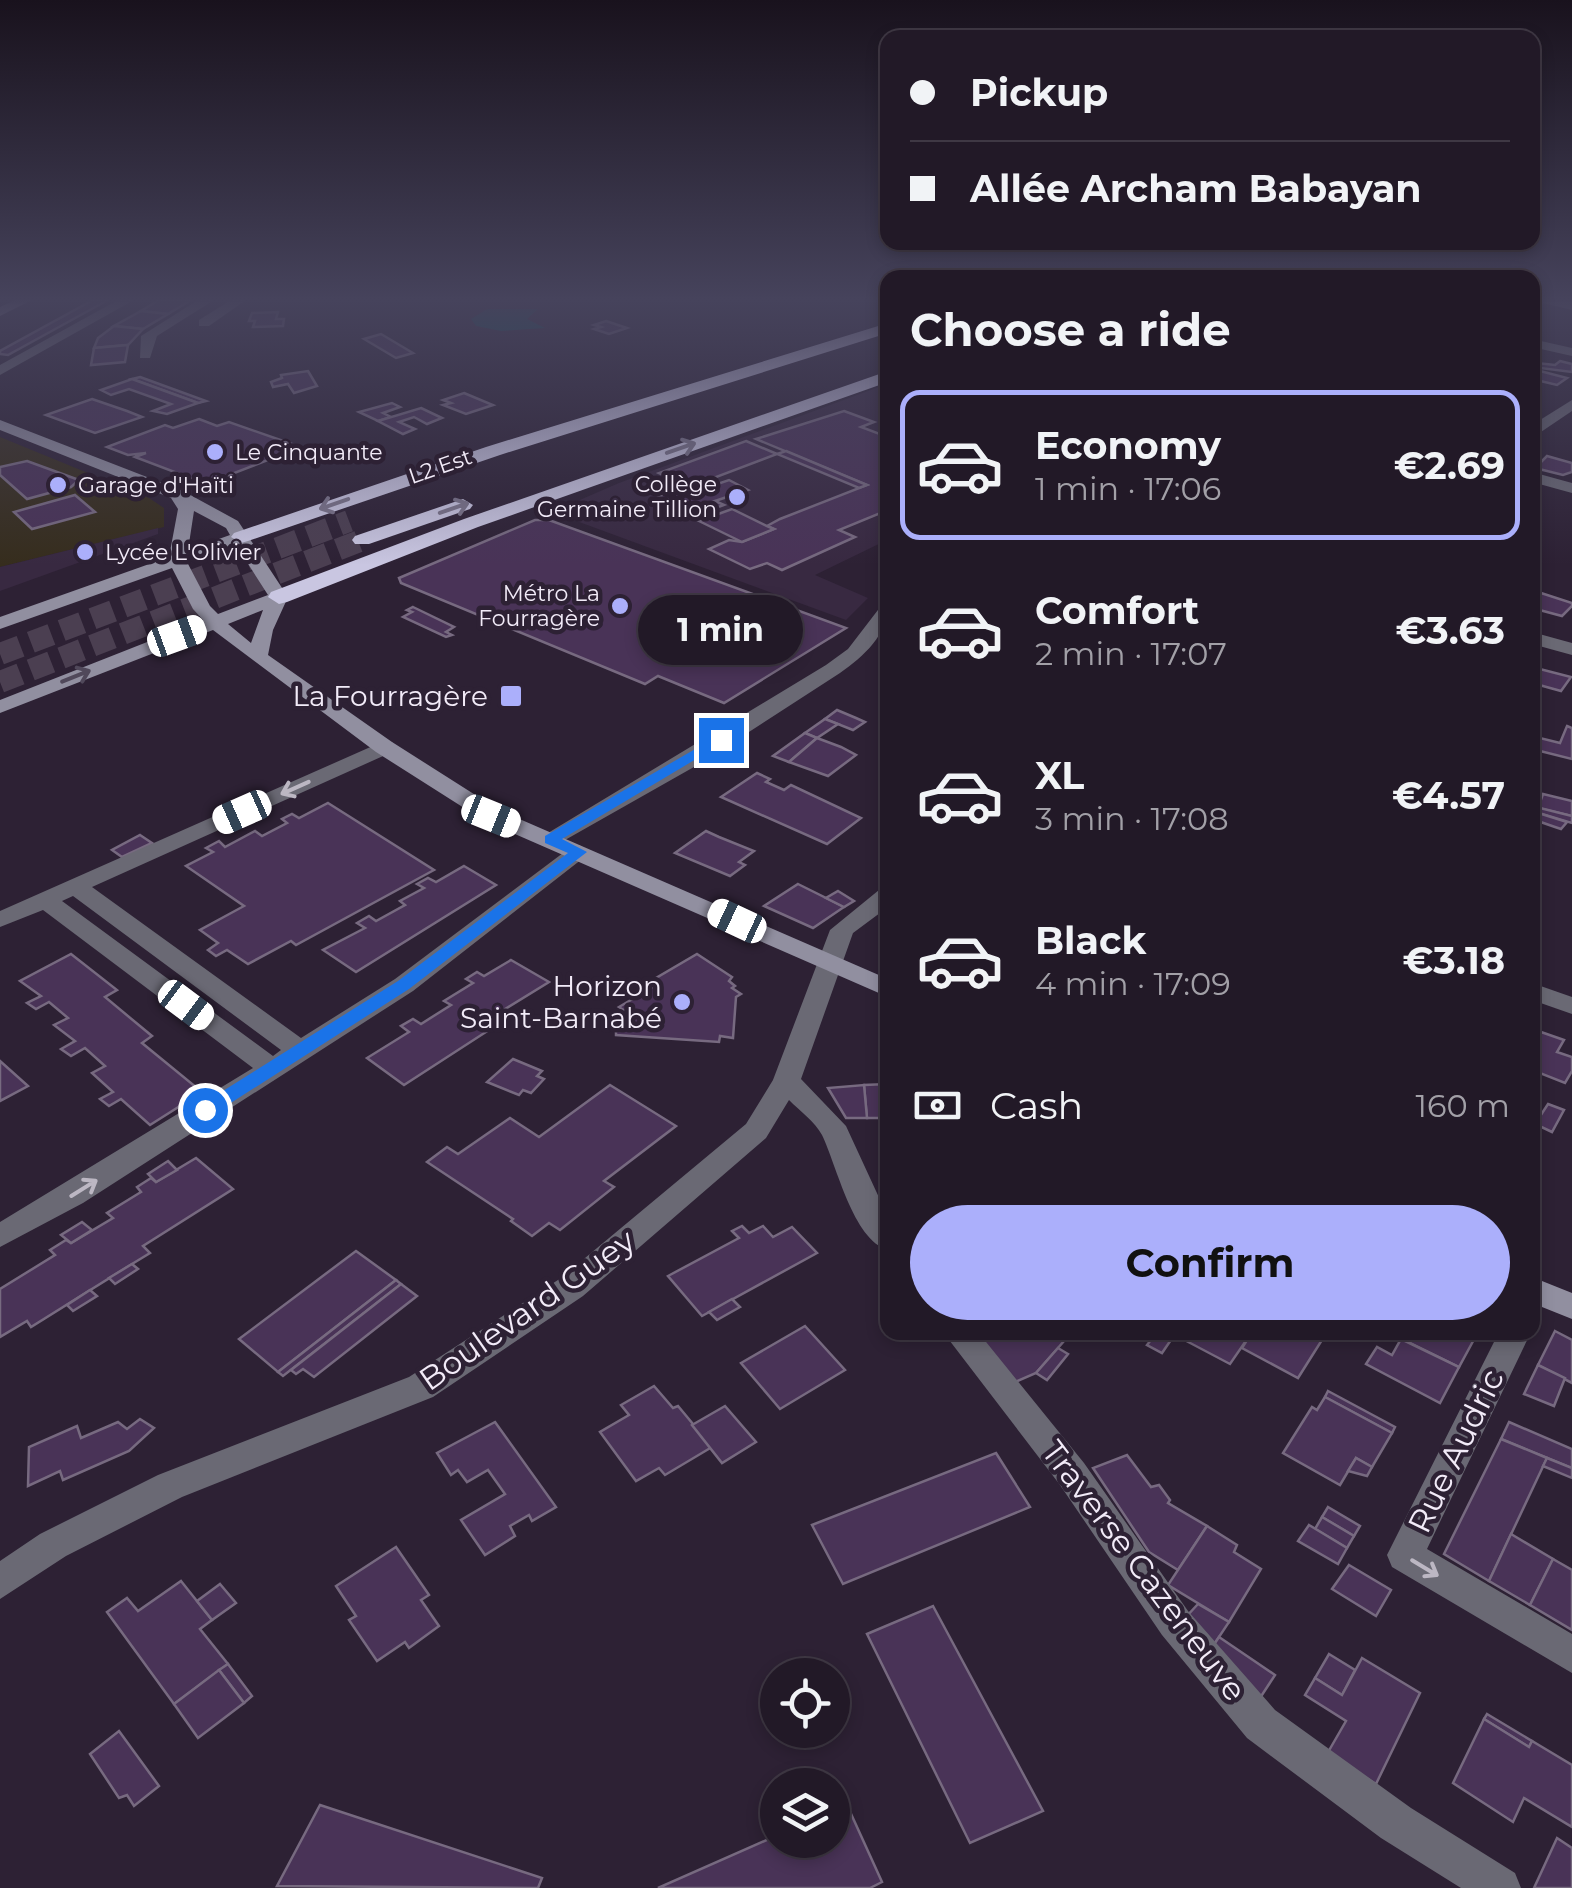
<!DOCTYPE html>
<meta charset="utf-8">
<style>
body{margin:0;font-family:Montserrat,sans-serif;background:#2e2633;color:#f1f3f6;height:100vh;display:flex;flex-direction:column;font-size:38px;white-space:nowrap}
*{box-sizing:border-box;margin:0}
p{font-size:32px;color:#a2a0a7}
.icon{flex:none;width:55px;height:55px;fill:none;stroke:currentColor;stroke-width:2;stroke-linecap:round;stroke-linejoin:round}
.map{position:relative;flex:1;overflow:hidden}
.drawer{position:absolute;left:880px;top:270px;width:660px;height:1070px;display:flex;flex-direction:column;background:#221927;border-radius:20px;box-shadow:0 5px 15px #0003,0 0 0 2px #3f3844}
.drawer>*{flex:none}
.top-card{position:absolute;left:880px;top:30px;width:660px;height:220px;border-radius:20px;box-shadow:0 5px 15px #0003,0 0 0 2px #3f3844;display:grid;align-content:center;height:220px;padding:0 30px;background:#221927}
.tools{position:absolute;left:760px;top:1658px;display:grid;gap:20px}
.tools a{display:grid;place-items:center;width:90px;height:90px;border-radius:50%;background:#221927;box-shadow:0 5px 15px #0003,0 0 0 2px #3f3844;font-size:50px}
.end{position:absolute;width:45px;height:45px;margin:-22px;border:12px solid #1a73e8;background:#fff;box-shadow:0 0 0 5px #fff}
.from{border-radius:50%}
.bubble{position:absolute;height:70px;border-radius:35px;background:#221927;box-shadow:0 5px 15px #0003,0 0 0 2px #3f3844;font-size:32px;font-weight:700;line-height:70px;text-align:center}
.car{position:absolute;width:30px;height:60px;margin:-30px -15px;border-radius:12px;box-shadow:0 0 8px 2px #0007;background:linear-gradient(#fff 24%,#345 0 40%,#fff 0 76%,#345 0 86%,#fff 0)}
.top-card b{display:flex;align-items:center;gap:35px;height:95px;font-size:38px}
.top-card b+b{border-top:2px solid #3f3844}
.top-card i{width:25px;height:25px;background:#f1f3f6}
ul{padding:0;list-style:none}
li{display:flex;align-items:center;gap:30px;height:150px;margin:0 20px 15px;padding:0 10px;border:5px solid transparent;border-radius:20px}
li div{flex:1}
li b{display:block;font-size:38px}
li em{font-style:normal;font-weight:700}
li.active{border-color:#abaffb}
li>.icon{width:90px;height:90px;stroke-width:1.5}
h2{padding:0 30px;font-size:45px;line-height:120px}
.pay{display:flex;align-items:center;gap:25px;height:110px;padding:0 30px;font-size:38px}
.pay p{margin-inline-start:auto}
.button{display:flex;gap:20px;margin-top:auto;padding:20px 30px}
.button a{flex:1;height:115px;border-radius:60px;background:#abaffb;color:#111;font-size:40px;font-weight:700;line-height:115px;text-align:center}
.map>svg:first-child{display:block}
.commercial{fill:#362d1d}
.built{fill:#382941}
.water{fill:#005154}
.building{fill:#493357;stroke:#776a80;stroke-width:2.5}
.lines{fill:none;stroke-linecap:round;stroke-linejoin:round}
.highway-tunnel{stroke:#4b3f51;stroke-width:22;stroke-dasharray:22 11;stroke-linecap:butt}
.street{fill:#6a6974;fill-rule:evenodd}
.secondary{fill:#918fa0;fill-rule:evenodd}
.highway{fill:#c9c6e1;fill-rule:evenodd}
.oneway{stroke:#7b748a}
.oneway2{stroke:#50485a}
.oneway3{stroke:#bcb7c3}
.route{fill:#1a73e8}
.poi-dot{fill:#abaffb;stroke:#2d2134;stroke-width:4}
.labels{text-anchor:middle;stroke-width:9;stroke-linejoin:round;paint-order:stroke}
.far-poi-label{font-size:22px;fill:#f2ebf8;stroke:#2d2134;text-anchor:start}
.far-street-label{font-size:22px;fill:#f2ebf8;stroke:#2d2134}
.poi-label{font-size:28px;fill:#f2ebf8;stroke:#2d2134;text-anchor:end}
.near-street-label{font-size:32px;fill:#f2ebf8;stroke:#2d2134}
</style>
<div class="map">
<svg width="1572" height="1888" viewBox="0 0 1572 1888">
<rect width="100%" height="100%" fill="#2d2134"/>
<!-- commercial -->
<polygon class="commercial" points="0,437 149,498 164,508 164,527 0,567"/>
<!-- built -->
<g class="built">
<polygon points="887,384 887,540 815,575 868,598 846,620 552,512 619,483"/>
<polygon points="158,528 158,534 0,591 0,567"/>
</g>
<!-- water -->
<polygon class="water" points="487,309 538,309 527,319 545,328 501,331 476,326 471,319"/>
<!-- building -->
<g class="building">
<polygon points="93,300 108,300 8,355 0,354 0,351"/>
<polygon points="159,300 191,300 168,314 141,311"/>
<polygon points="141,311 168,314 143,329 114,326"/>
<polygon points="278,312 276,319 284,319 283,326 253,327 255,321 249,321 252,313"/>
<polygon points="606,321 627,328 609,334 594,329 601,327 594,325"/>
<polygon points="114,326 143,329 128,345 94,348 98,338"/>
<polygon points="381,334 413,353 396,358 364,339"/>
<polygon points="128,345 125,362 91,365 94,348"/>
<polygon points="1560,361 1572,364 1572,372 1532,367 1537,363 1555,365"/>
<polygon points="308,371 317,386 294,393 288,384 273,387 271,382 282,378 281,375"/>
<polygon points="1540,371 1567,378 1557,385 1532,379"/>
<polygon points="140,377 206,401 198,403 132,379"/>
<polygon points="132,379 198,403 167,414 153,411 171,404 129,389 111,395 101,390"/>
<polygon points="464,393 493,405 466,414 443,405 451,403 443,400"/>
<polygon points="92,399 127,411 142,417 95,433 46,415"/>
<polygon points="392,403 400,407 383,413 391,417 378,421 359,412"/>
<polygon points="421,408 442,418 427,424 414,417 399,422 415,429 403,434 378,421"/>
<polygon points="844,411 874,422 861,427 888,437 888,510 839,530 855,537 782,570 767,563 750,569 709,549 729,540 742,542 774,529 767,526 780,519 867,485 756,439"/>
<polygon points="199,419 217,426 229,422 289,443 279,446 291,451 206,484 135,457 146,453 128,455 107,447 165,425 173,428"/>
<polygon points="746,441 777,454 690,487 659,473"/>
<polygon points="786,451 867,485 859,488 777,454"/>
<polygon points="1547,456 1572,463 1572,472 1563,475 1535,468"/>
<polygon points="27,461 79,480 71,487 27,499 0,475 0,467"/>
<polygon points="729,480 748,490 715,501 724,505 697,515 659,496 676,489 688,494"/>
<polygon points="75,495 95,512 32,529 14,512"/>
<polygon points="732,509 767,526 774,529 742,542 699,521"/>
<polygon points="535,520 549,520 846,628 724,703 658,676 645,684 401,583 399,578"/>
<polygon points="1541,593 1572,603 1572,606 1562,616 1532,608 1532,601"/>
<polygon points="413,607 454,627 446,632 452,635 446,637 403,617 412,612 407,610"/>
<polygon points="1532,667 1571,677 1561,691 1532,683"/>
<polygon points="837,710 856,718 865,722 853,730 825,719"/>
<polygon points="825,719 838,724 817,738 805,733"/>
<polygon points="1567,726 1572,728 1572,759 1532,749 1532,736 1560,743"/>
<polygon points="805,733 817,738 789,762 773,756"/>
<polygon points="817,738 841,747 856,755 828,776 789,762"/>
<polygon points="757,773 770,779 766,782 784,790 791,785 861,818 827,844 721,797"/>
<polygon points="1543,794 1572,801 1572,816 1538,808"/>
<polygon points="328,803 434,870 296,945 291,941 248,964 227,950 216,956 208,950 218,943 200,930 244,906 186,866 213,852 206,848 219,841 225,847 255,831 262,836 287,823 282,819 292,814 299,818"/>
<polygon points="1532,806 1572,816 1572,823 1532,811"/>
<polygon points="1532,811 1567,822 1561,829 1555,827 1532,819"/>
<polygon points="706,831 719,837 754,851 739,862 745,865 730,876 675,853"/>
<polygon points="140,835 152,843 122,857 112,850"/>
<polygon points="464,866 496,885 356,972 323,950 365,928 357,923 369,916 376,921 405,905 400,901 424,888 417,884 428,878 436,882"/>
<polygon points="798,884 844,907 813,928 764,906"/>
<polygon points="838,891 854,901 844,907 826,898"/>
<polygon points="71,954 117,990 105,997 152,1036 142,1043 202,1092 150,1125 121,1099 109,1106 100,1099 113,1092 92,1073 105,1066 85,1048 71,1056 61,1049 75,1041 54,1025 68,1018 49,1002 36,1009 27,1003 41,996 20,981"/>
<polygon points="697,954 732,977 729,981 735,986 732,988 741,994 736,997 733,1038 720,1036 719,1042 616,1035 616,1026 609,1021 625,1011 619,1007 656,985 651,981"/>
<polygon points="511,960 549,982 481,1024 489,1030 404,1085 367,1058 409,1032 401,1026 413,1019 421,1024 451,1005 444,1001 473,983 466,979 477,972 484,976"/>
<polygon points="1541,1032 1564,1040 1557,1052 1572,1057 1572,1071 1565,1083 1532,1070 1532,1042"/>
<polygon points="513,1059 542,1071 537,1076 544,1079 531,1093 523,1090 519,1095 487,1082"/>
<polygon points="0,1061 28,1086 0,1101"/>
<polygon points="888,1084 888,1118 867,1118 864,1085"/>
<polygon points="610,1085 676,1126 604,1181 614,1187 560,1230 549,1223 532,1236 511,1221 513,1219 427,1162 447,1147 458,1154 510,1118 539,1137"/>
<polygon points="864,1085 867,1118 846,1118 828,1088"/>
<polygon points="1548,1104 1564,1110 1552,1132 1535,1124"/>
<polygon points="196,1158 233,1189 143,1246 150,1253 132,1264 31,1327 27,1321 0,1337 0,1289 55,1255 50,1250 66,1240 71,1243 113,1218 107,1213 141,1192 137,1187 151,1178 156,1182"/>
<polygon points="168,1161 177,1170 156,1182 148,1174"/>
<polygon points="82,1222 92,1230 71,1243 61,1235"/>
<polygon points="742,1226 749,1233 763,1226 773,1237 792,1227 817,1253 702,1316 668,1276 739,1238 732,1231"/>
<polygon points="356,1251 396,1280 278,1372 239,1339"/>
<polygon points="132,1264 138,1269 115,1284 109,1278"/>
<polygon points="396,1280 401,1284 283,1376 278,1372"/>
<polygon points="401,1284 417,1296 314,1377 303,1369 296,1374 291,1370"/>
<polygon points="90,1290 97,1296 73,1311 67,1305"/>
<polygon points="732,1299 740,1307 717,1320 709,1312"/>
<polygon points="805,1326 845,1370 780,1409 741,1363"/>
<polygon points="1555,1331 1572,1340 1572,1383 1538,1365"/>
<polygon points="975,1332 1070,1332 1071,1333 1036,1373 1015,1382"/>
<polygon points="1157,1332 1175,1334 1162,1353 1147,1345"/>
<polygon points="1176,1332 1252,1332 1230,1364 1175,1335"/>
<polygon points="1252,1332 1327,1332 1298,1378 1242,1348"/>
<polygon points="1388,1332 1478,1332 1459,1367"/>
<polygon points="1401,1339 1459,1367 1440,1403 1366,1364 1377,1347 1392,1355"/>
<polygon points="1058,1348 1068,1354 1047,1380 1036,1373"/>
<polygon points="1538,1365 1565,1378 1554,1406 1524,1394"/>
<polygon points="654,1386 673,1408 678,1406 712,1447 665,1475 659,1468 636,1481 600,1432 629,1415 621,1405"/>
<polygon points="1328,1391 1395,1427 1392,1433 1325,1397"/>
<polygon points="1325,1397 1392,1433 1372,1467 1356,1458 1340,1485 1283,1453 1312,1407 1317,1410"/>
<polygon points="725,1406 756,1442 722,1463 692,1425"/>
<polygon points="140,1419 154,1428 129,1451 63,1480 60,1471 28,1486 29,1447 77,1426 81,1438 118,1422 127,1429"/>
<polygon points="495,1422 556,1507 532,1521 529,1515 510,1526 515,1536 485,1555 461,1520 505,1494 488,1470 467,1482 458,1470 451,1475 437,1453"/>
<polygon points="1509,1422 1572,1449 1572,1468 1501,1439"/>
<polygon points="1501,1439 1547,1458 1489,1581 1444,1554"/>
<polygon points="996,1453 1030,1507 843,1584 812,1525"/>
<polygon points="1127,1455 1151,1487 1159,1485 1170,1500 1168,1503 1207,1526 1178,1570 1149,1552 1093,1468"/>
<polygon points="1356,1458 1372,1467 1367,1476 1348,1471"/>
<polygon points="1547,1458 1572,1468 1572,1478 1543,1466"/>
<polygon points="1328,1507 1360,1526 1354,1536 1322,1517"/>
<polygon points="1322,1517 1354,1536 1347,1548 1315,1529"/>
<polygon points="1309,1525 1347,1548 1338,1564 1298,1541"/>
<polygon points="1207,1526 1237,1545 1234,1552 1261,1569 1229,1622 1168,1585"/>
<polygon points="1511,1534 1553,1559 1530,1605 1489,1581"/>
<polygon points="396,1547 429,1595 421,1600 439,1626 409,1648 405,1642 377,1661 349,1620 356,1616 336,1586"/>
<polygon points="1553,1559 1572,1570 1572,1630 1530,1605"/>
<polygon points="1349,1565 1391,1590 1376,1616 1332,1589"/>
<polygon points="181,1581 212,1620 200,1629 228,1664 174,1704 107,1612 127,1598 138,1611"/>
<polygon points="220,1584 236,1603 212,1620 197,1601"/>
<polygon points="1198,1604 1229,1622 1213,1646 1186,1617"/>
<polygon points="933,1606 1043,1811 970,1843 867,1634"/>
<polygon points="1219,1637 1275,1675 1260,1698 1213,1646"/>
<polygon points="1329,1654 1355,1670 1342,1695 1315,1678"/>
<polygon points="1362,1658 1420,1693 1376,1784 1327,1754 1346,1721 1305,1695 1315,1678 1342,1695"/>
<polygon points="228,1664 252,1696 244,1703 219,1670"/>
<polygon points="219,1670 244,1703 198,1738 174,1704"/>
<polygon points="1487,1714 1532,1741 1529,1747 1484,1719"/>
<polygon points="1484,1719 1529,1747 1532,1741 1572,1765 1572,1827 1524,1798 1513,1822 1453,1783"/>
<polygon points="119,1731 159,1786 134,1806 127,1795 119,1798 90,1754"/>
<polygon points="320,1805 542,1878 538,1888 277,1886"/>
<polygon points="847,1805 882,1882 870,1888 658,1888 778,1835 778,1840 832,1840 832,1811"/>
<polygon points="1557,1838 1572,1848 1572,1888 1534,1888"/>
</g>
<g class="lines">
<!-- highway-tunnel -->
<g class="highway-tunnel">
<polyline points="0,654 349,521"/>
<polyline points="0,682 362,540"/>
</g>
<!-- street -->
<g class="street">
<polygon points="118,300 134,300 0,375 0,365"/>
<polygon points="198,300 214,300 157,336 150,358 140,358 141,336"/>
<polygon points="231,300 246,300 209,326 199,326 199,320"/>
<polygon points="1542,300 1572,302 1572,310 1543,303"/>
<polygon points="1532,339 1572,348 1572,356 1532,347"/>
<polygon points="1572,400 1572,411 1532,438 1532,425"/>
<polygon points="1532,472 1572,483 1572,493 1532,482"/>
<path d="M888,604C888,635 864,656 840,673L701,763L558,844L550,846L538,839L826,665L848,649L881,606Z"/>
<polygon points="1532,632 1572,643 1572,655 1532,644"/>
<path d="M384,741L392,742L395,747L392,752L92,887L301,1038L395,979L571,847L579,845L591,852L413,991L83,1203L0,1247V1222L253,1068L43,910L0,927V911ZM73,896L281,1050L273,1056L62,901Z"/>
<path d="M888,888V907L853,933L801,1079L846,1126L888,1217V1250C853,1240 837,1166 822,1135C815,1122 800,1111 789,1100L766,1138L583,1296L433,1397L182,1497L66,1556L0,1599V1561L40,1534L158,1475L409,1377L561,1278L746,1124L773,1080L830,930L879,890Z"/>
<polygon points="1532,983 1572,997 1572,1014 1532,1000"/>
<polygon points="943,1332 978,1332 1084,1463 1188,1611 1275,1710 1411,1808 1515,1873 1521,1888 1461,1888 1381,1838 1247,1738 1162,1635 1060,1485"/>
<polygon points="1499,1332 1531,1332 1427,1549 1572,1634 1572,1673 1392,1567 1387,1555"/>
</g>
<!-- secondary -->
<g class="secondary">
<polygon points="15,300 32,300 0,316 0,307"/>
<path d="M0,420L183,491L238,521L288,597L273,630L268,655L392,742L499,810L888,979V997L483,820L376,752L213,630L0,713V700L203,620L193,609L172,568L0,629V617L169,557L178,509L171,498L0,430ZM194,511L226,528L230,535L188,550ZM236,545L268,595L218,614L210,606L187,562ZM263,610L251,643L228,624Z"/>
<polygon points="1532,1277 1572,1293 1572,1319 1532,1303"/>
</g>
<!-- highway -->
<g class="highway">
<polygon points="888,323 888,333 500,455 248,541 241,543 231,537 234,533 486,447"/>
<polygon points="888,371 888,382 478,527 287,602 279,604 268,597 271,592 464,519"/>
<polygon points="463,499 473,505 470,509 369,544 355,544 352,540 355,536"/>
</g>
</g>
<!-- one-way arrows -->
<defs><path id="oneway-shaft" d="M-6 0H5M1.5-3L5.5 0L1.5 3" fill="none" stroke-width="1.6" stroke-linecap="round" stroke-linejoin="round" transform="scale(2.5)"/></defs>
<g class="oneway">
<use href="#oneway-shaft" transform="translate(681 448) rotate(-19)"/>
<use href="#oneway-shaft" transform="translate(334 504) rotate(161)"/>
<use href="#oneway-shaft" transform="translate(454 508) rotate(-19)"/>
</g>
<use class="oneway2" href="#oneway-shaft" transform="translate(76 676) rotate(-22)"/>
<g class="oneway3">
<use href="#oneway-shaft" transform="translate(295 788) rotate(156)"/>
<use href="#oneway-shaft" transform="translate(84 1188) rotate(-32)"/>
<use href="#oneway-shaft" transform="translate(1425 1568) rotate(31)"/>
</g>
<!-- sky -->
<linearGradient id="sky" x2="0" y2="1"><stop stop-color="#19121d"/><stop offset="0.53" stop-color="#46435c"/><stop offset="1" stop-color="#46435c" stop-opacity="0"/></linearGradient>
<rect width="1572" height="565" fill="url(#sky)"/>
<!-- route -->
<polygon class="route" points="716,737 728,740 562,839 587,852 409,989 212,1115 199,1115 199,1106 398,981 568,853 545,843 545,836"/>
<!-- markers -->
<g class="poi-dot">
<circle cx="215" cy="452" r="10"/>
<circle cx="58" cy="485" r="10"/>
<circle cx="737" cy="497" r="10"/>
<circle cx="85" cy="552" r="10"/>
<circle cx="620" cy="606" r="10"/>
<rect x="499" y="684" width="24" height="24" rx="5"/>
<circle cx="682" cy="1002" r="10"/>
</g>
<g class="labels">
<!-- far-poi labels -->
<g class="far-poi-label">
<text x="235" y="460">Le Cinquante</text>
<text x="717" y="492" text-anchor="end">Collège<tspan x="717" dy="25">Germaine Tillion</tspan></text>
<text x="78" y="493">Garage d'Haïti</text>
<text x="105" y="560">Lycée L'Olivier</text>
<text x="600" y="601" text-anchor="end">Métro La<tspan x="600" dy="25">Fourragère</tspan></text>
</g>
<!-- far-street labels -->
<g class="far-street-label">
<text transform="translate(440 466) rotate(-19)" y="8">L2 Est</text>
</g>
<!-- poi labels -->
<g class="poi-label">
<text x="488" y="706">La Fourragère</text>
<text x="662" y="996">Horizon<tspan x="662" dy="32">Saint-Barnabé</tspan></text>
</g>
<!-- near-street labels -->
<g class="near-street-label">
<text transform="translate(527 1310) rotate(-35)" y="11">Boulevard Guey</text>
<text transform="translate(1456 1451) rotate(-64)" y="11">Rue Audric</text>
<text transform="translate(1144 1571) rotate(53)" y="11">Traverse Cazeneuve</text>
</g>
</g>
</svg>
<div class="tools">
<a><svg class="icon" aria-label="locate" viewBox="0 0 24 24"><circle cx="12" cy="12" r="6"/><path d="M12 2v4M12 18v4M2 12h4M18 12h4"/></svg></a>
<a><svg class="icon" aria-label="layers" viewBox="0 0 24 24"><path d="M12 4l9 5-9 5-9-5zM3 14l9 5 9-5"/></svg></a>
</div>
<i class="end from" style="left:205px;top:1110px"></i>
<i class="end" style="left:721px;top:740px"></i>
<div class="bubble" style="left:638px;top:595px;width:165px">1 min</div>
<i class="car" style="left:177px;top:636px;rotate:70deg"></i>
<i class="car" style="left:242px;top:812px;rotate:246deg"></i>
<i class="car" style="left:491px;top:816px;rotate:112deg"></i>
<i class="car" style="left:737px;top:921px;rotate:295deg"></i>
<i class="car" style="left:186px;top:1005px;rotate:127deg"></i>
<div class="top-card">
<b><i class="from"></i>Pickup</b>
<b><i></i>Allée Archam Babayan</b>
</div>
<section class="drawer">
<h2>Choose a ride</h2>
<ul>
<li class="active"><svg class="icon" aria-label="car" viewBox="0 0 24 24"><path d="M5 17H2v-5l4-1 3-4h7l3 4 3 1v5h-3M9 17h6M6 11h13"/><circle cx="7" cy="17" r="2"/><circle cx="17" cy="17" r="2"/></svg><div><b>Economy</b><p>1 min · 17:06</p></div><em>€2.69</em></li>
<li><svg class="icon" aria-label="car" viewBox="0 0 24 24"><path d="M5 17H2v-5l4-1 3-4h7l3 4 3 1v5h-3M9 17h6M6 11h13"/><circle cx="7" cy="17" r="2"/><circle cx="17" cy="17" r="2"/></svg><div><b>Comfort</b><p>2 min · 17:07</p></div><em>€3.63</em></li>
<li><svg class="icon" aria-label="car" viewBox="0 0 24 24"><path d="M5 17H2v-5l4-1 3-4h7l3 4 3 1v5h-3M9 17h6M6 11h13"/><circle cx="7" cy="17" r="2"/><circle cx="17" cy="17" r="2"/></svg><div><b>XL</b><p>3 min · 17:08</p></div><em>€4.57</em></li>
<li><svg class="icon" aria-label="car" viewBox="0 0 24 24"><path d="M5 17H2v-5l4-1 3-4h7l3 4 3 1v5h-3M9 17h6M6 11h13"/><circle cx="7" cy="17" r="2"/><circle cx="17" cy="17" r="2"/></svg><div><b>Black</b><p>4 min · 17:09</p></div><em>€3.18</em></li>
</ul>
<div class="pay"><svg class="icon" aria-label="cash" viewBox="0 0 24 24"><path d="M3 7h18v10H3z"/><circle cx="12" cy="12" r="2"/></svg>Cash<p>160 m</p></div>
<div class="button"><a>Confirm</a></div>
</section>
</div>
